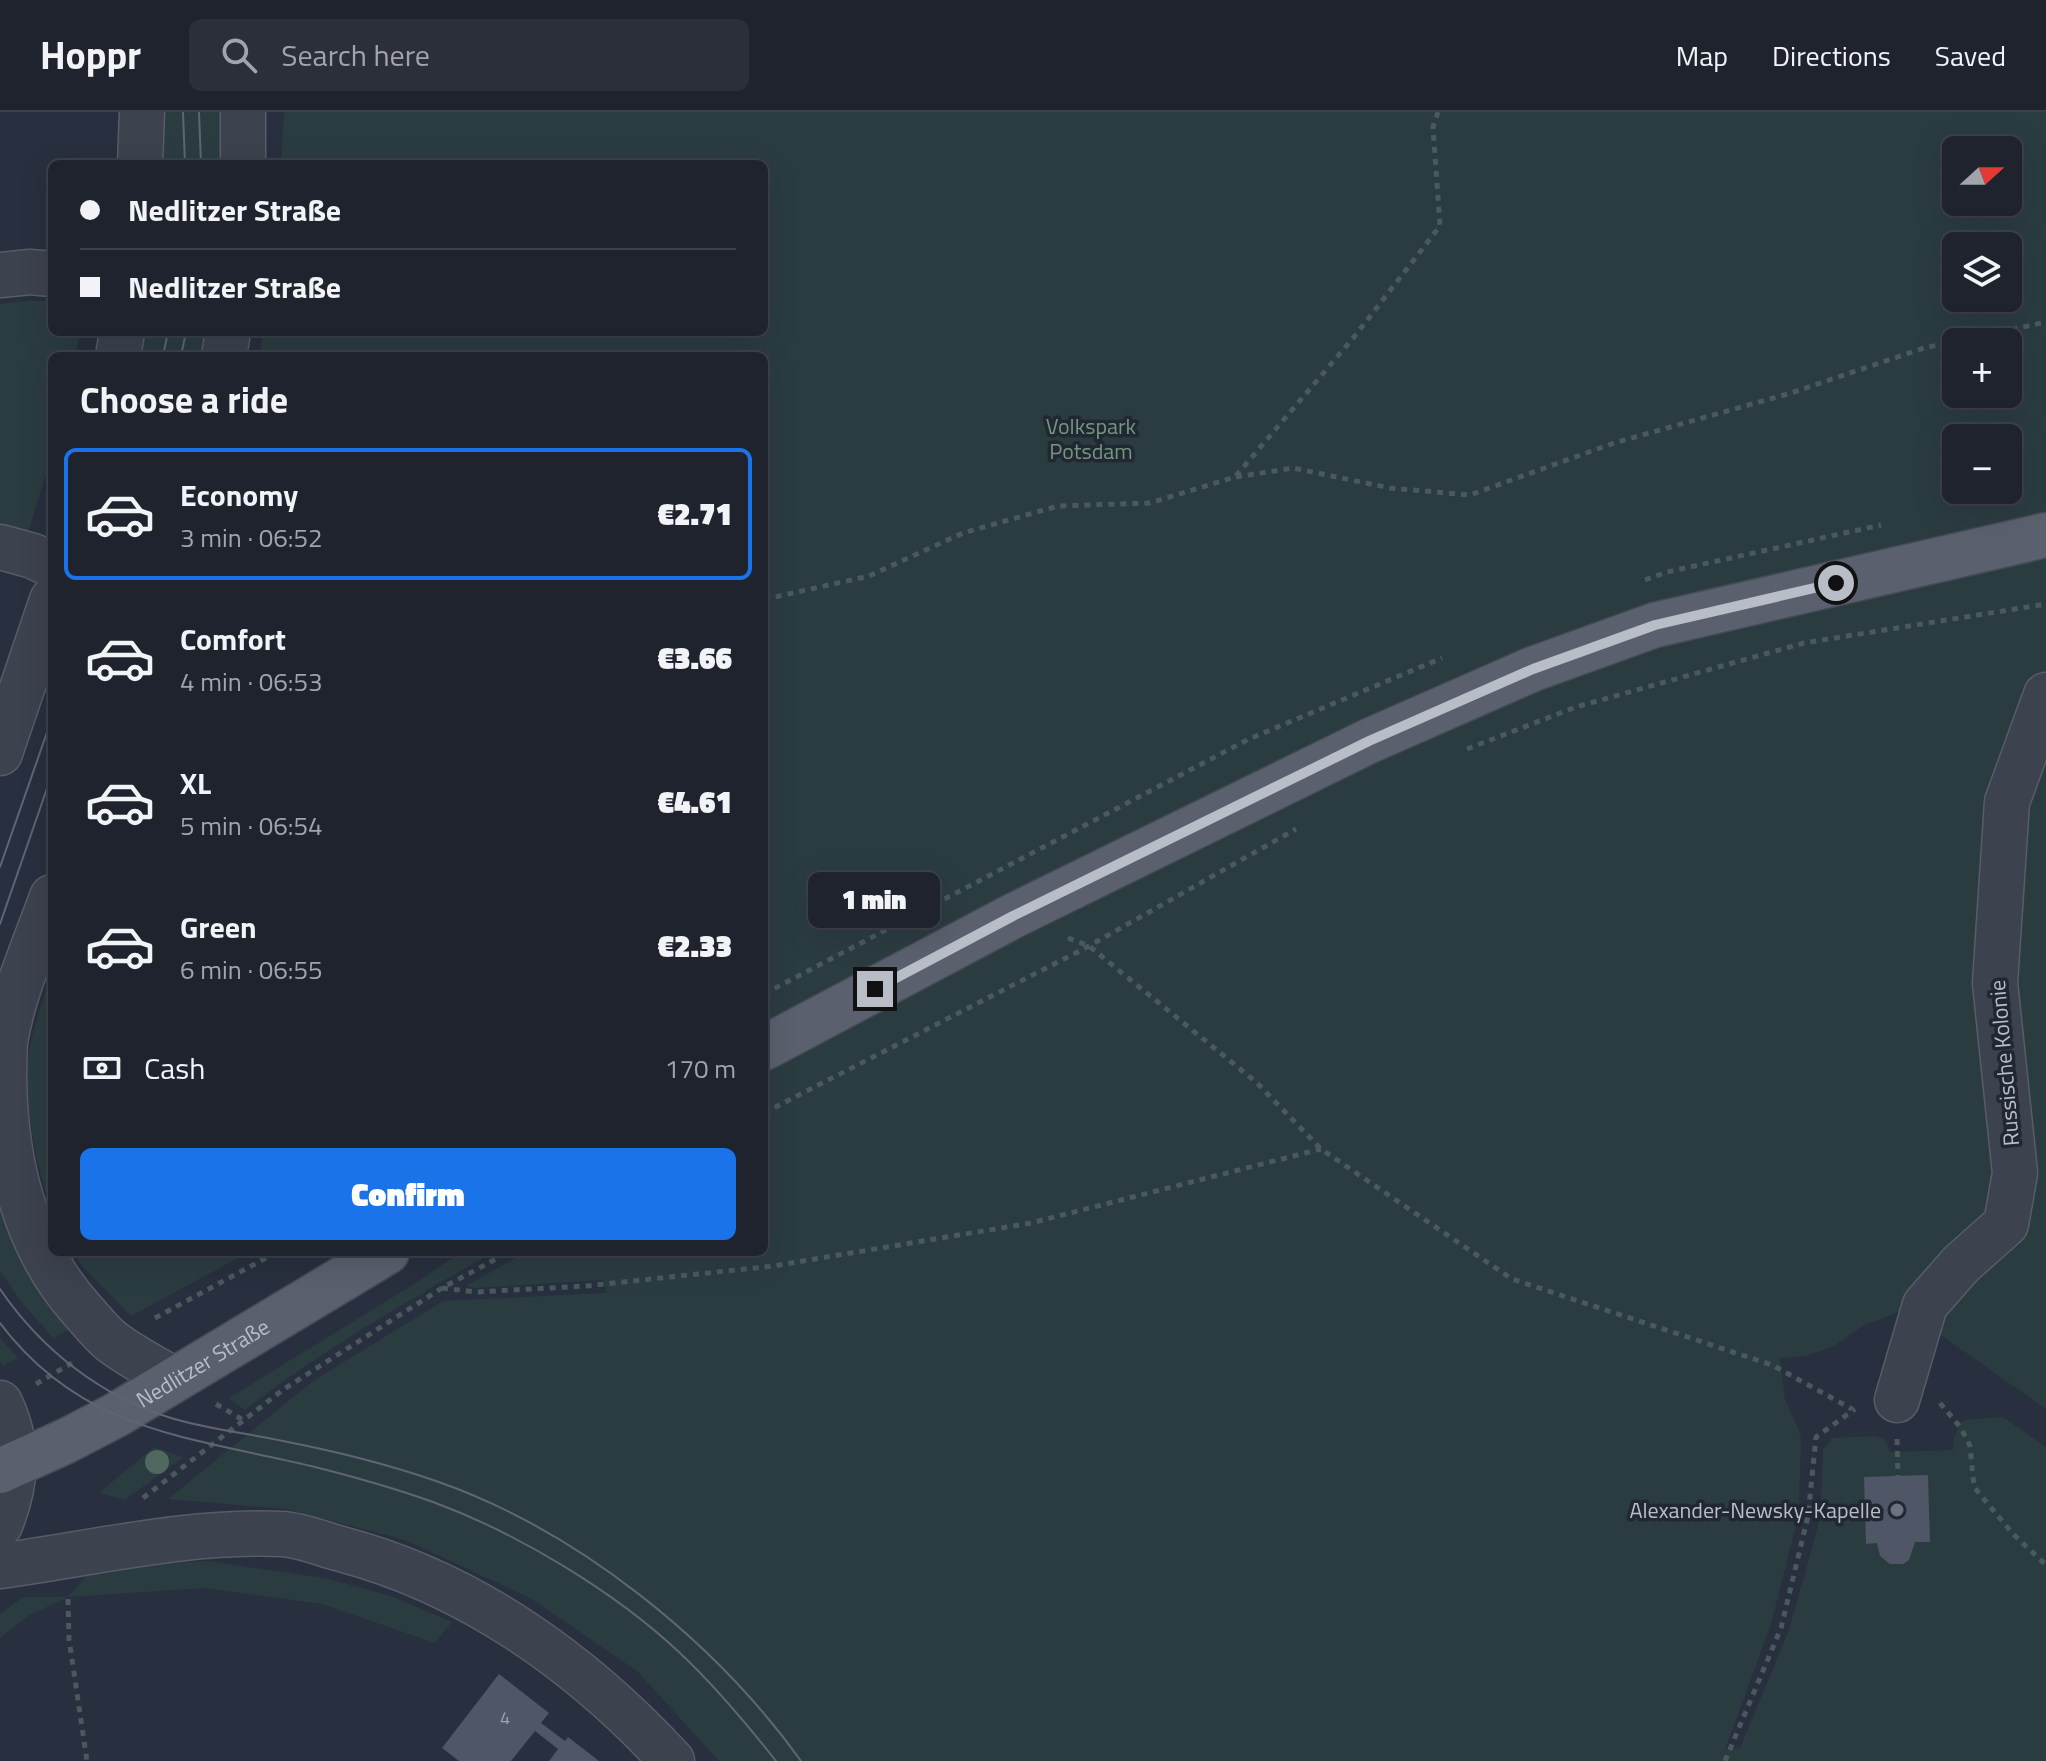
<!DOCTYPE html>
<meta charset="utf-8">
<style>
body{margin:0;font-family:"Titillium Web",sans-serif;background:#2b2f3a;color:#f1f3f6;height:100vh;display:flex;flex-direction:column;font-size:30px;white-space:nowrap}
*{box-sizing:border-box;margin:0}
p{font-size:26px;color:#a1a4aa}
.icon{flex:none;width:44px;height:44px;fill:none;stroke:currentColor;stroke-width:2;stroke-linecap:round;stroke-linejoin:round}
.map{position:relative;flex:1;overflow:hidden}
.details{position:absolute;left:48px;top:240px;width:720px;height:904px;display:flex;flex-direction:column;background:#1e232e;border-radius:12px;box-shadow:0 8px 32px #0002,0 0 0 2px #3c404a}
.details>*{flex:none}
.guide{position:absolute;left:48px;top:48px;width:720px;height:176px;border-radius:12px;box-shadow:0 8px 32px #0002,0 0 0 2px #3c404a;display:grid;align-content:center;height:176px;padding:0 32px;background:#1e232e}
.needle{width:52px;rotate:69deg}
.buttons{position:absolute;left:1942px;top:24px;display:grid;gap:16px}
.buttons a{display:grid;place-items:center;width:80px;height:80px;border-radius:12px;background:#1e232e;box-shadow:0 8px 32px #0002,0 0 0 2px #3c404a;font-size:40px}
.end{position:absolute;width:36px;height:36px;margin:-18px;border:10px solid #b8bdc8;background:#111;box-shadow:0 0 0 4px #111}
.from{border-radius:50%}
.bubble{position:absolute;height:56px;border-radius:12px;background:#1e232e;box-shadow:0 8px 32px #0002,0 0 0 2px #3c404a;font-size:26px;font-weight:800;line-height:56px;text-align:center}
.guide b{display:flex;align-items:center;gap:28px;height:76px;font-size:30px}
.guide b+b{border-top:2px solid #3c404a}
.guide i{width:20px;height:20px;background:#f1f3f6}
ul{padding:0;list-style:none}
li{display:flex;align-items:center;gap:24px;height:132px;margin:0 16px 12px;padding:0 16px;border:4px solid transparent;border-radius:12px}
li div{flex:1}
li b{display:block;font-size:30px}
li em{font-style:normal;font-weight:800}
li.active{border-color:#1a73e8}
li>.icon{width:72px;height:72px;stroke-width:1.5}
h2{padding:0 32px;font-size:36px;line-height:96px}
.pay{display:flex;align-items:center;gap:20px;height:88px;padding:0 32px;font-size:30px}
.pay p{margin-inline-start:auto}
.cta{display:flex;gap:16px;margin-top:auto;padding:16px 32px}
.cta a{flex:1;height:92px;border-radius:12px;background:#1a73e8;color:#fff;font-size:32px;font-weight:800;line-height:92px;text-align:center}
header{display:flex;align-items:center;gap:48px;box-sizing:border-box;height:112px;padding:0 40px;background:#1e232e;border-bottom:2px solid #3c404a}
header strong{font-size:38px}
nav{display:flex;gap:44px;margin-inline-start:auto;font-size:28px}
.search{width:560px;height:72px;background:#2b2f3a;display:flex;align-items:center;gap:20px;box-sizing:border-box;padding:0 28px;border-radius:12px;color:#a1a4aa;font-size:30px}
.map>svg:first-child{display:block}
.green{fill:#2b3c40;fill-rule:evenodd}
.building{fill:#4f5666}
.lines{fill:none;stroke-linecap:round;stroke-linejoin:round}
.minor-casing{stroke:#575d68;stroke-width:47}
.major-casing{stroke:#454b57;stroke-width:47}
.path{stroke:#4a595e;stroke-width:5;stroke-dasharray:6 6;stroke-linecap:butt}
.minor{stroke:#3c424e;stroke-width:44}
.major{stroke:#5a606e;stroke-width:44}
.tram{stroke:#5f6574;stroke-width:2}
.tree{fill:#516861}
.route{stroke:#b8bdc8;stroke-width:10}
.worship-dot{fill:#6b7280;stroke:#212733;stroke-width:3}
.labels{text-anchor:middle;stroke-width:7;stroke-linejoin:round;paint-order:stroke}
.number-label{font-size:18px;fill:#9ea3b0}
.park-label{font-size:22px;fill:#72977e;stroke:#212733}
.street-label{font-size:22px;fill:#b8bdc8;stroke:#212733}
.poi-label{font-size:22px;fill:#b8bdc8;stroke:#212733;text-anchor:end}
</style>
<header>
<strong>Hoppr</strong>
<div class="search"><svg class="icon" aria-label="search" viewBox="0 0 24 24"><circle cx="10" cy="10" r="6"/><path d="M15 15l6 6"/></svg>Search here</div>
<nav><a>Map</a><a>Directions</a><a>Saved</a></nav>
</header>
<div class="map">
<svg width="2046" height="1649" viewBox="0 0 2046 1649">
<rect width="100%" height="100%" fill="#282f3e"/>
<!-- green -->
<g class="green">
<polygon points="153,0 226,0 226,52 155,52"/>
<path d="M284,0H2046V1297L1905,1198L1864,1213L1834,1234L1806,1244L1780,1246L1785,1287L1801,1324L1799,1401L1771,1512L1725,1638L1740,1636L1789,1518L1820,1407L1823,1337L1833,1326L1877,1324L1886,1329L1890,1340L1953,1338L1954,1325L1963,1308L2003,1305L2046,1335V1649H719L637,1559L530,1486L405,1428L286,1397L168,1387L313,1269L443,1189L607,1181L603,1168L476,1176L466,1174L526,1140H764V244H259L263,220H764V52H281ZM1956,38H2008V90H1956ZM1956,134H2008V186H1956ZM1956,230H2008V282H1956ZM1956,326H2008V378H1956Z"/>
<polygon points="29,189 52,189 52,220 80,220 75,244 52,244 52,343 24,433 0,426 0,192"/>
<polygon points="139,220 211,220 207,244 136,244"/>
<path d="M52,860V1100C36,1055 26,999 28,951C30,921 43,889 52,860Z"/>
<polygon points="0,1086 73,1215 53,1226 23,1192 0,1159"/>
<polygon points="73,1140 249,1140 131,1204 82,1154"/>
<path d="M461,1140H494C409,1188 322,1238 245,1298L229,1286L411,1174Z"/>
<polygon points="0,1226 18,1246 3,1254 0,1250"/>
<polygon points="154,1335 183,1345 125,1388 99,1381"/>
<polygon points="208,1449 329,1467 391,1484 452,1510 435,1531 322,1492 205,1476 68,1485 28,1504 0,1526 0,1502 23,1485 68,1485 95,1454"/>
</g>
<!-- building -->
<g class="building">
<polygon points="1928,1363 1930,1430 1915,1430 1909,1448 1903,1452 1890,1452 1880,1444 1877,1431 1866,1432 1864,1365"/>
<polygon points="499,1562 549,1601 541,1611 565,1629 568,1625 599,1649 549,1649 558,1637 535,1619 511,1649 459,1649 442,1636"/>
</g>
<g class="lines">
<defs>
<g id="minor">
<polyline points="243,0 243,52"/>
<polyline points="140,52 142,0"/>
<polyline points="0,163 30,160 52,162"/>
<polyline points="118,244 122,220"/>
<polyline points="224,244 228,220"/>
<polyline points="0,435 33,444 52,453"/>
<polyline points="0,641 52,488"/>
<path d="M52,785C35,832 13,881 5,930C0,1026 17,1126 82,1198C91,1208 100,1220 111,1229C130,1244 153,1255 174,1268"/>
<polyline points="1897,1288 1925,1193 1961,1152 2006,1112 2015,1061 1995,871 2007,690 2046,583"/>
<path d="M0,1291C20,1332 17,1371 0,1413"/>
<path d="M0,1454C94,1441 187,1418 282,1422C301,1423 322,1432 341,1437C470,1471 582,1551 672,1649"/>
</g>
<g id="major">
<polyline points="764,936 1013,804 1369,629 1533,557 1655,513 2046,423"/>
<path id="s1" d="M0,1359L66,1329L116,1303L387,1140"/>
</g>
</defs>
<!-- minor casing -->
<use href="#minor" class="minor-casing"/>
<!-- major casing -->
<use href="#major" class="major-casing"/>
<!-- path -->
<g class="path">
<polyline points="1236,365 1293,356 1390,376 1470,383 1614,331 1791,281 1924,236 2046,210"/>
<polyline points="1645,468 1667,460 1881,413"/>
<polyline points="764,483 775,485 869,464 963,421 1058,394 1150,391 1235,365 1354,225 1440,114 1433,15 1438,0"/>
<polyline points="1467,637 1576,595 1804,531 2046,492"/>
<polyline points="1068,826 1089,834 1256,970 1321,1037 1512,1167 1772,1253 1852,1297"/>
<polyline points="764,882 1249,627 1442,546"/>
<polyline points="764,1001 1089,834 1296,717"/>
<polyline points="442,1176 476,1180 586,1174 773,1154 1031,1111 1321,1037"/>
<polyline points="155,1206 277,1140"/>
<polyline points="36,1272 72,1251"/>
<polyline points="1940,1291 1961,1316 1970,1334 1974,1375 2013,1422 2046,1453"/>
<polyline points="216,1292 243,1308"/>
<polyline points="1897,1327 1898,1364"/>
<polyline points="143,1386 284,1277 442,1176 509,1140"/>
<polyline points="68,1487 69,1527 87,1649"/>
<polyline points="1725,1649 1781,1516 1808,1404 1816,1325 1855,1297"/>
</g>
<!-- minor -->
<use href="#minor" class="minor"/>
<!-- major -->
<use href="#major" class="major"/>
<!-- tram -->
<g class="tram">
<polyline points="183,0 185,52"/>
<polyline points="199,0 201,52"/>
<polyline points="163,244 168,220"/>
<polyline points="181,244 186,220"/>
<polyline points="0,755 52,606"/>
<polyline points="0,812 52,662"/>
<path d="M0,1177C41,1237 100,1284 171,1306C207,1317 246,1321 283,1329C334,1339 387,1352 436,1369C577,1418 715,1529 801,1649"/>
<path d="M0,1211C82,1320 190,1325 311,1354C351,1364 394,1376 433,1390C517,1421 614,1479 680,1541C715,1574 746,1611 776,1649"/>
</g>
</g>
<!-- trees -->
<circle class="tree" cx="157" cy="1350" r="12"/>
<g class="lines">
<!-- route -->
<polyline class="route" points="875,877 1013,804 1369,629 1533,557 1655,513 1836,471"/>
</g>
<!-- markers -->
<circle class="worship-dot" cx="1897" cy="1398" r="8"/>
<g class="labels">
<!-- number labels -->
<g class="number-label">
<text x="505" y="1612">4</text>
</g>
<!-- park labels -->
<g class="park-label">
<text x="1091" y="322">Volkspark<tspan x="1091" dy="25">Potsdam</tspan></text>
</g>
<!-- street labels -->
<g class="street-label">
<text transform="translate(2004 951) rotate(-95)" y="8">Russische Kolonie</text>
<text dy="8" stroke="none"><textPath href="#s1" startOffset="230">Nedlitzer Straße</textPath></text>
</g>
<!-- poi labels -->
<g class="poi-label">
<text x="1881" y="1406">Alexander-Newsky-Kapelle</text>
</g>
</g>
</svg>
<div class="buttons">
<a><svg class="needle" viewBox="-14 -14 28 28"><path d="M0-13l5 13h-10z" fill="#e53935"/><path d="M0 13l5-13h-10z" fill="#a1a4aa"/></svg></a>
<a><svg class="icon" aria-label="layers" viewBox="0 0 24 24"><path d="M12 4l9 5-9 5-9-5zM3 14l9 5 9-5"/></svg></a>
<a>+</a>
<a>−</a>
</div>
<i class="end from" style="left:1836px;top:471px"></i>
<i class="end" style="left:875px;top:877px"></i>
<div class="bubble" style="left:808px;top:760px;width:132px">1 min</div>
<div class="guide">
<b><i class="from"></i>Nedlitzer Straße</b>
<b><i></i>Nedlitzer Straße</b>
</div>
<section class="details">
<h2>Choose a ride</h2>
<ul>
<li class="active"><svg class="icon" aria-label="car" viewBox="0 0 24 24"><path d="M5 17H2v-5l4-1 3-4h7l3 4 3 1v5h-3M9 17h6M6 11h13"/><circle cx="7" cy="17" r="2"/><circle cx="17" cy="17" r="2"/></svg><div><b>Economy</b><p>3 min · 06:52</p></div><em>€2.71</em></li>
<li><svg class="icon" aria-label="car" viewBox="0 0 24 24"><path d="M5 17H2v-5l4-1 3-4h7l3 4 3 1v5h-3M9 17h6M6 11h13"/><circle cx="7" cy="17" r="2"/><circle cx="17" cy="17" r="2"/></svg><div><b>Comfort</b><p>4 min · 06:53</p></div><em>€3.66</em></li>
<li><svg class="icon" aria-label="car" viewBox="0 0 24 24"><path d="M5 17H2v-5l4-1 3-4h7l3 4 3 1v5h-3M9 17h6M6 11h13"/><circle cx="7" cy="17" r="2"/><circle cx="17" cy="17" r="2"/></svg><div><b>XL</b><p>5 min · 06:54</p></div><em>€4.61</em></li>
<li><svg class="icon" aria-label="car" viewBox="0 0 24 24"><path d="M5 17H2v-5l4-1 3-4h7l3 4 3 1v5h-3M9 17h6M6 11h13"/><circle cx="7" cy="17" r="2"/><circle cx="17" cy="17" r="2"/></svg><div><b>Green</b><p>6 min · 06:55</p></div><em>€2.33</em></li>
</ul>
<div class="pay"><svg class="icon" aria-label="cash" viewBox="0 0 24 24"><path d="M3 7h18v10H3z"/><circle cx="12" cy="12" r="2"/></svg>Cash<p>170 m</p></div>
<div class="cta"><a>Confirm</a></div>
</section>
</div>
